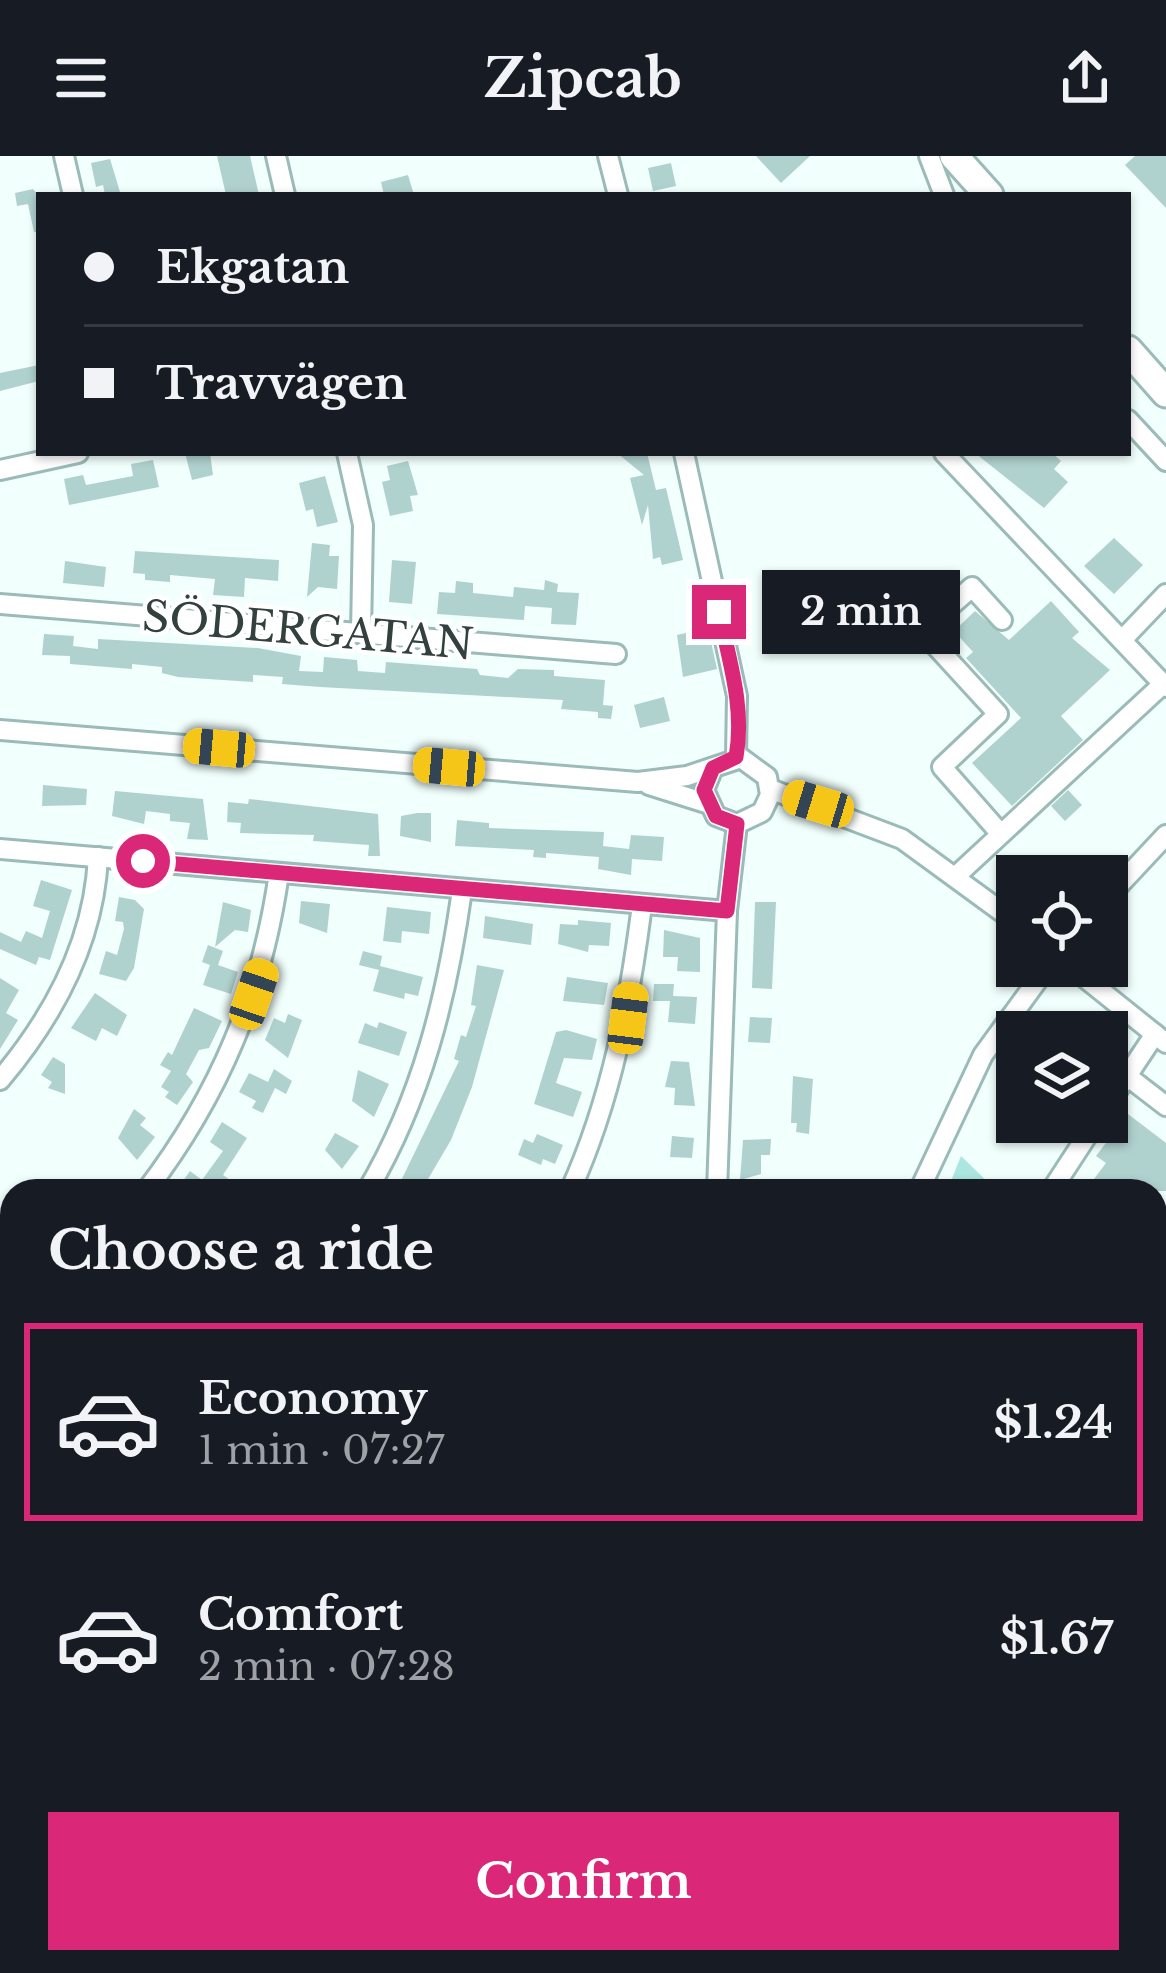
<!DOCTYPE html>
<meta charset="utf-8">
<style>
body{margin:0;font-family:"Libre Baskerville",serif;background:#20242c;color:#f1f3f6;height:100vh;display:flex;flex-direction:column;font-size:45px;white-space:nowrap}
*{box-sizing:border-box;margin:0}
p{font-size:39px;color:#9ea1a6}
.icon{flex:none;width:66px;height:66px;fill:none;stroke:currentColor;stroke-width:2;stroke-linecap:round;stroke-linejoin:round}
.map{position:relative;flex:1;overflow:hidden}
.sheet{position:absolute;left:0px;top:1023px;width:1167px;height:795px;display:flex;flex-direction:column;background:#171b24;border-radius:36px 36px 0 0;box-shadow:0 3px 9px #0004}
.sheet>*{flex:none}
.top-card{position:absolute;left:36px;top:36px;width:1095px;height:264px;border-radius:0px;box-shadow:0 3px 9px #0004;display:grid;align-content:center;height:264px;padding:0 48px;background:#171b24}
.buttons{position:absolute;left:996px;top:699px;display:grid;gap:24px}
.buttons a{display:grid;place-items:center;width:132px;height:132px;border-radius:0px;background:#171b24;box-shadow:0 3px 9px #0004;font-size:60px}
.end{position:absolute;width:54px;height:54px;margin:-27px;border:15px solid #db2777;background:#fff;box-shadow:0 0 0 6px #fff}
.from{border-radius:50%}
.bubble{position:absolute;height:84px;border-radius:0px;background:#171b24;box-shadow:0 3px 9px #0004;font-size:39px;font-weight:700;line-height:84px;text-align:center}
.car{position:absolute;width:36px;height:72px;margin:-36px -18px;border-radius:15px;box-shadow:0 0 9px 3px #0007;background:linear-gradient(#f5c518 24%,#345 0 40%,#f5c518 0 76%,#345 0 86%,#f5c518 0)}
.top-card b{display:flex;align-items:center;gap:42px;height:114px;font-size:45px}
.top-card b+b{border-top:3px solid #363941}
.top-card i{width:30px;height:30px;background:#f1f3f6}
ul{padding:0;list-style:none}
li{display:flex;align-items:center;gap:36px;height:198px;margin:0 24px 18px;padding:0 24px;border:6px solid transparent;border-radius:0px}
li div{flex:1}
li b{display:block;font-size:45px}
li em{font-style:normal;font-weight:700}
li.selected{border-color:#db2777}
li>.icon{width:108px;height:108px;stroke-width:1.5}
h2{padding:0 48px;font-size:54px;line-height:144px}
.primary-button{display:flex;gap:24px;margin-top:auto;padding:24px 48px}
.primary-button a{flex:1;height:138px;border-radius:0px;background:#db2777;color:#fff;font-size:48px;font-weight:700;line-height:138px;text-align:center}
header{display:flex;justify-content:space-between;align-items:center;height:156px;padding:0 48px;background:#171b24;font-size:54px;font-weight:700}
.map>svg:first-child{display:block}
.green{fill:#abe6e1}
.building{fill:#b0d2cf}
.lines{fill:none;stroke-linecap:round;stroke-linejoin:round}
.minor-casing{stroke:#9abbb8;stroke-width:24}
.highway-casing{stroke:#9abbb8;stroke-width:33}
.minor{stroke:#fff;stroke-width:18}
.highway{stroke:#fff;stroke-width:27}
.route{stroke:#db2777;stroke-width:15}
.labels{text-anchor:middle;stroke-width:9;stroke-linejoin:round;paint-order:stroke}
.street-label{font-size:42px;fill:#32403e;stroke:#fff}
</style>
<header><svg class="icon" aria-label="menu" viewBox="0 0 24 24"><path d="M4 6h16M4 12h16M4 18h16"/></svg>Zipcab<svg class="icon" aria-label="share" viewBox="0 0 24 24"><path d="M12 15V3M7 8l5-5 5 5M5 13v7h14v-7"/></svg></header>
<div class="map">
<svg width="1166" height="1817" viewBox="0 0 1166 1817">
<rect width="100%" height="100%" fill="#f1fffd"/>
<!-- green -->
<g class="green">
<polygon points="961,1000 997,1035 947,1035"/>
<polygon points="1155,1282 1166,1289 1166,1406 1155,1407"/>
<polygon points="12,1558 12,1806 638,1806 637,1817 0,1817 0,1562"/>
</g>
<!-- building -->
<g class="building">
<polygon points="217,0 250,0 259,39 226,39"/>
<polygon points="756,0 810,0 781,27"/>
<polygon points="1135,0 1166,0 1166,52 1125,9"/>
<polygon points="110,3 120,36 105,39 103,29 96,31 91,7"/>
<polygon points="671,7 676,30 653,35 648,12"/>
<polygon points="408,19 414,39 384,39 381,26"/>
<polygon points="33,33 39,40 39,76 34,76 28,48 17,50 15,37"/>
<polygon points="39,209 39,225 0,235 0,217"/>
<polygon points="185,297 210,297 213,319 192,324"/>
<polygon points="617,297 647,297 656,334 666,332 683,404 662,409 660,401 653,403 648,349 642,369 630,322 644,319"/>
<polygon points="975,297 1052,297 1061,305 1054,313 1068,326 1044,352"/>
<polygon points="153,304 159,331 69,349 64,323 83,319 86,329 133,320 131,308"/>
<polygon points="408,305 418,339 410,340 413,355 390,360 382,326 390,324 387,310"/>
<polygon points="325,320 338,366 317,371 313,353 306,355 299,327"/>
<polygon points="1114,382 1143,409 1114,438 1084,410"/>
<polygon points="312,387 330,389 329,400 339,400 337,433 318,431 307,441"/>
<polygon points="135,395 279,404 278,425 245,422 244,441 213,439 215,423 170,419 170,426 145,424 145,418 133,417"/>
<polygon points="392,404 416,406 412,448 389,446"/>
<polygon points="65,405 106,411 104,431 63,427"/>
<polygon points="857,420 903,470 881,489 836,439"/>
<polygon points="545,424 558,428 557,436 579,437 576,469 551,468 552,452 525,450 524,464 437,458 439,436 455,437 456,425 473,427 473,437 513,441 514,431 544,434"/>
<polygon points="1051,445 1079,476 1072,482 1110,514 1061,560 1083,584 1012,650 972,607 1021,562 966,502 973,496 954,475 975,455 1009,484"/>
<polygon points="708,472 717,513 683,521 677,479"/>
<polygon points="44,478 74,480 73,490 98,493 98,483 258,492 301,500 299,515 323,516 324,501 357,504 358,515 385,517 386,506 477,513 480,519 508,522 518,513 554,514 554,520 605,524 603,549 613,550 611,563 598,562 598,556 561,553 563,544 320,531 282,528 283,521 253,519 253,526 178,521 162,517 162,511 132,508 132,513 70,508 70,500 42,499"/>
<polygon points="664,541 670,565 640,572 634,549"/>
<polygon points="43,629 87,633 86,649 42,650"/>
<polygon points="1068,634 1082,649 1065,665 1051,650"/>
<polygon points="115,635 203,643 208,684 187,683 190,667 170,665 170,658 146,655 144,668 112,660"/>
<polygon points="249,643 378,658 380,700 368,700 369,689 313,685 314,679 240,677 241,667 227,666 228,646 248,648"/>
<polygon points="417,657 431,657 431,686 400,680 401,660"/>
<polygon points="457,664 489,667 489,672 604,676 603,690 629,693 631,679 664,681 662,705 632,703 631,719 598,713 599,701 546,697 546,702 533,701 534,694 455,690"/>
<polygon points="41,724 72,734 50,804 39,801 36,809 0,793 0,776 21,786 26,775 42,782 50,755 33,750"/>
<polygon points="119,741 135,744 144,753 134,812 126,825 99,818 106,795 117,799 124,773 123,766 115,765"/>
<polygon points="301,745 330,748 327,777 299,767"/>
<polygon points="223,746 251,754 248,776 235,774 215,791"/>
<polygon points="755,746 776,746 772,833 752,832"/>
<polygon points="387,751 431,756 429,778 402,775 401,787 383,785"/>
<polygon points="485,760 533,768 531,789 483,782"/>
<polygon points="578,764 611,767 609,790 589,789 588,796 558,788 560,768 578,769"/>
<polygon points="664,774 700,782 700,816 677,815 678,801 663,801"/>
<polygon points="208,789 223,795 218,809 238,816 231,838 203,829 210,809 202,806"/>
<polygon points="363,795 382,800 380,810 423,821 418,840 405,837 404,843 373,835 379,814 359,809"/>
<polygon points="477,809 504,814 472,931 451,984 421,1035 396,1035 459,905 454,903 461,879 466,881 476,850 471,849"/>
<polygon points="567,821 608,827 604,849 563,845"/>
<polygon points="0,822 19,834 6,857 18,864 0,893"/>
<polygon points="654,828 674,828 673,840 697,841 695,868 668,866 670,845 653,845"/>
<polygon points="95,837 127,859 117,880 102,872 96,885 71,872"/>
<polygon points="194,852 222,865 209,892 199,894 186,918 193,926 177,949 165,941 169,936 161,931 171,915 160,909 168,896 172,899"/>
<polygon points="288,858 302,864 288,902 265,884 274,862 285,867"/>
<polygon points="750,861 772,862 770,887 748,886"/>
<polygon points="379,866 407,876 399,900 358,887 365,867 377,872"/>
<polygon points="566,874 597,883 592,904 564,902 556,927 582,936 573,961 534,948 556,876"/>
<polygon points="53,901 65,908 65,938 48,932 52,926 41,919"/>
<polygon points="671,905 689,906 695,950 674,949 675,932 665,931"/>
<polygon points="274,913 292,925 286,938 275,932 263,957 252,952 256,945 239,936 249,917 268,926"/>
<polygon points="358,914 389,928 374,961 352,945"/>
<polygon points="793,920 813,923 809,978 796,976 797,967 791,967"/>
<polygon points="134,953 146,962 140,969 155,981 137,1004 118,982"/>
<polygon points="1128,958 1166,987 1166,1035 1085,1035 1106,1007 1096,1000"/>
<polygon points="222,966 247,982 223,1019 236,1028 230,1035 176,1035 190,1015 202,1024 223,995 210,986"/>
<polygon points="335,977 359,990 342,1013 325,994"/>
<polygon points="537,978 563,989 555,1008 543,1003 541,1009 518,999 524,983 533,987"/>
<polygon points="672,980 694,982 692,1002 670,1001"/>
<polygon points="771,983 770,999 761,999 761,1018 740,1024 743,984"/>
<polygon points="0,1269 12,1295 12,1331 0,1336"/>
</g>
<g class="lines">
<defs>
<g id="minor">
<polyline points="64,0 73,39"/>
<polyline points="276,0 285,39"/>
<polyline points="608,0 618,39"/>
<polyline points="929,0 944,39"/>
<polyline points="1128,264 1166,305"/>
<polyline points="347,297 363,369 361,477"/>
<polyline points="684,297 737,540 736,601"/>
<polyline points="944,297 1166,531"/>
<polyline points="0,314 78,297"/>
<polyline points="0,448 616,498"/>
<polyline points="1122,484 1166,438"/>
<polyline points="0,574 638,626 687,620 741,602 767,621 770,639 762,656 737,668 716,660 704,634 713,612"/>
<polyline points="649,629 706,647"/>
<polyline points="770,633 902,683 1017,767"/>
<polyline points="1000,677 942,611 998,558 922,475 972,431 1002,464"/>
<polyline points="0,693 727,755"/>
<polyline points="956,720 1163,528"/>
<polyline points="1107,742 1166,679"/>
<polyline points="1070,810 1166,887"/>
<polyline points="1127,920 1166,950"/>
<path d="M0,924C54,860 94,786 98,701"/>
<polyline points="1107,950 1155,878"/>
<path d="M146,1035C220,938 262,837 279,717"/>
<path d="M367,1035C422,942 447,841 462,734"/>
<path d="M570,1035C612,942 629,849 642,749"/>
<polyline points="717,1035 727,755 737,668"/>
<polyline points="919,1035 983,899 1048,810"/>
<polyline points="1051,1035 1096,966"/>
<polyline points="0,1160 12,1153"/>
<polyline points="1155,1208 1166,1191"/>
<polyline points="0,1366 12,1361"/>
<polyline points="1155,1535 1166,1534"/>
<polyline points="1155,1592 1166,1590"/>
<polyline points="1155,1681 1166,1655"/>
<polyline points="1155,1722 1166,1727"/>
<polyline points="936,1806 938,1817"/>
<polyline points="1152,1806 1166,1811"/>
<polyline points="672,1817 673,1806"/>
<polyline points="761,1817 764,1806"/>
<polyline points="1096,1817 1098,1806"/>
</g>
<g id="highway">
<polyline points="954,0 989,39"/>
<polyline points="1128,194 1166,237"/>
</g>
</defs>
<!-- minor casing -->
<use href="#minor" class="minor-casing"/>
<!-- highway casing -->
<use href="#highway" class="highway-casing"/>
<!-- minor -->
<use href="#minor" class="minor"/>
<!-- highway -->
<use href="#highway" class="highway"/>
</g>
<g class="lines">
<!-- route -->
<path class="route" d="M143,705L727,755L737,668L716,660L704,634L713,612L736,601C745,552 729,504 719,456"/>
</g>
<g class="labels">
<!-- street labels -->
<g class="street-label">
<text transform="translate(308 474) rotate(5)" y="15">SÖDERGATAN</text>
</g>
</g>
</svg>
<div class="buttons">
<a><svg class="icon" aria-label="locate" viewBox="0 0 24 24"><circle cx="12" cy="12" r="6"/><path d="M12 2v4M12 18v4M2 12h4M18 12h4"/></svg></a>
<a><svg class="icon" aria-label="layers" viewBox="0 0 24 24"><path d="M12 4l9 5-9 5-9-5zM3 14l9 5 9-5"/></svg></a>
</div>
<i class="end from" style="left:143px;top:705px"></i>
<i class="end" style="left:719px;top:456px"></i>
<div class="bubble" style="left:762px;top:414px;width:198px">2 min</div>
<i class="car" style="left:219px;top:592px;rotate:275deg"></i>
<i class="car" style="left:449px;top:611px;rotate:275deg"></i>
<i class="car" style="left:818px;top:648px;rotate:287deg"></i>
<i class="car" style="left:254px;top:838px;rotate:19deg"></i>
<i class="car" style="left:628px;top:862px;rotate:7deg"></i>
<div class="top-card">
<b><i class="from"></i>Ekgatan</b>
<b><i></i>Travvägen</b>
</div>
<section class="sheet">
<h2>Choose a ride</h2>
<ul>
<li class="selected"><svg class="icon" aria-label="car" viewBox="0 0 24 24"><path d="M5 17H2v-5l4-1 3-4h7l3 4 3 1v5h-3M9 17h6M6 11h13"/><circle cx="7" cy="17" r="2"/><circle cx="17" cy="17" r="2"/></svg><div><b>Economy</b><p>1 min · 07:27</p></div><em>$1.24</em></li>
<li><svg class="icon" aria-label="car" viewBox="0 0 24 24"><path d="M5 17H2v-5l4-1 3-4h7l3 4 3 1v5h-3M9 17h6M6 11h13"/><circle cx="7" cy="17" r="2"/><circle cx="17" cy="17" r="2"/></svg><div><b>Comfort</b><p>2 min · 07:28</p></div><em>$1.67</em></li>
</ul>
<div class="primary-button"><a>Confirm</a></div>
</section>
</div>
